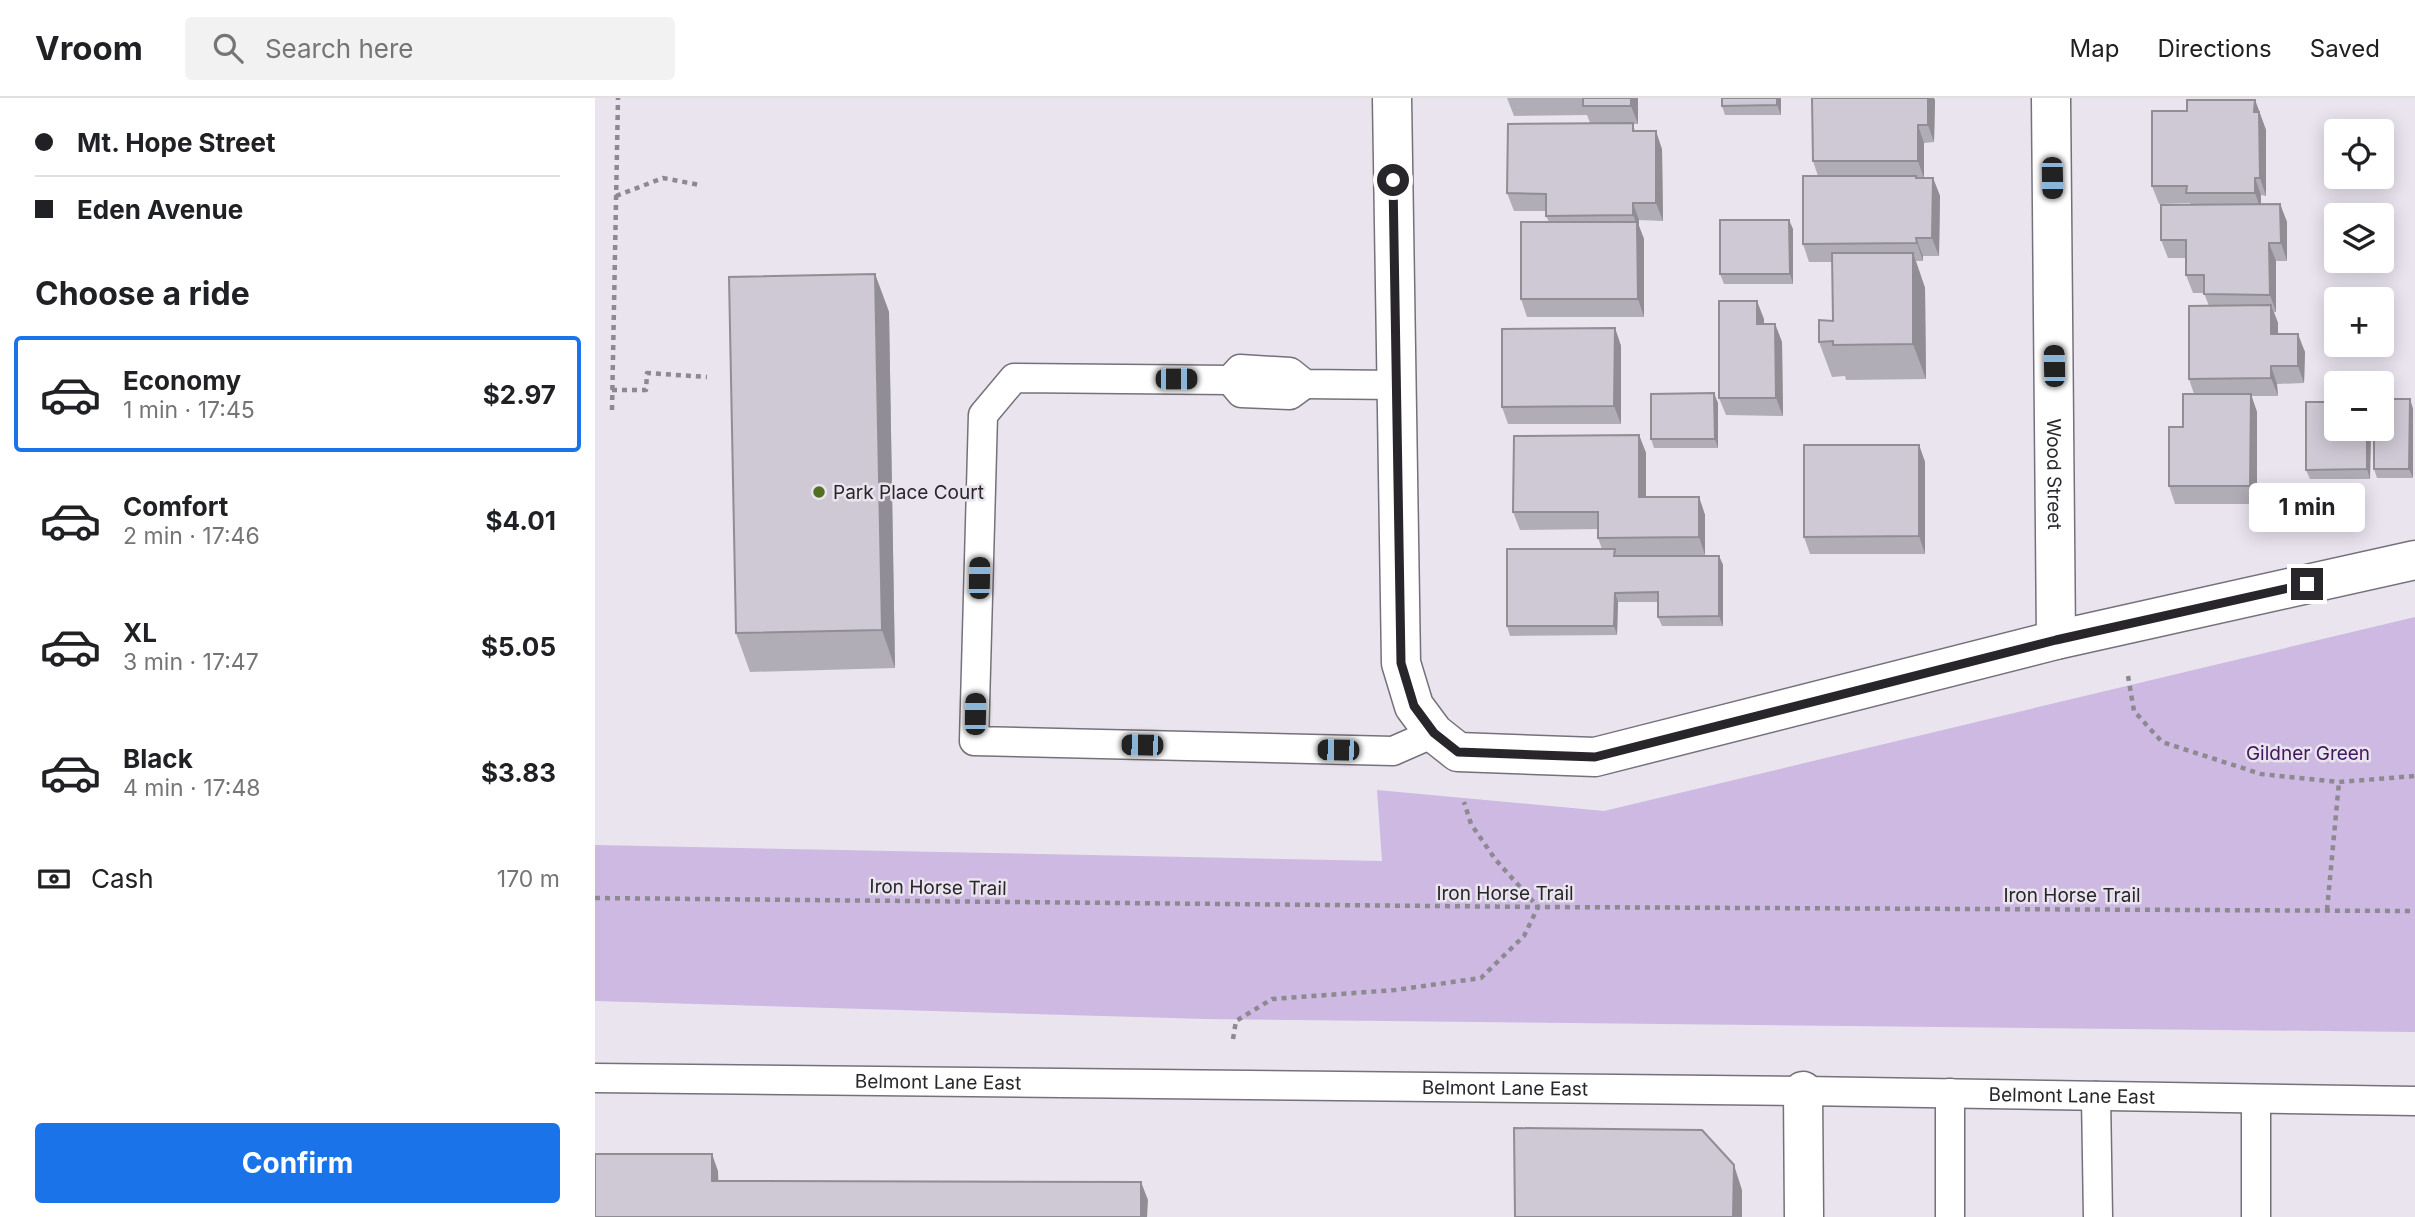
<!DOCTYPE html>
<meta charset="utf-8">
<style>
body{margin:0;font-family:Inter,sans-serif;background:#f2f2f2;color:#202124;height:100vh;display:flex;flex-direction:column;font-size:26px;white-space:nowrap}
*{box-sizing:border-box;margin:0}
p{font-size:23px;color:#757577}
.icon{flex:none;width:38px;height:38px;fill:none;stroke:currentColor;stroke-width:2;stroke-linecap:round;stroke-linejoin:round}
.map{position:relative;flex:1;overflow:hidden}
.details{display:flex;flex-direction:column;background:#fff;width:595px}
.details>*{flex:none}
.top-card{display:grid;align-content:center;height:154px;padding:0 35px;background:#fff}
.controls{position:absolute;left:1729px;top:21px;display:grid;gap:14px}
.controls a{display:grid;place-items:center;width:70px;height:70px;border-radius:7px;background:#fff;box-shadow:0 4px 18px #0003;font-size:35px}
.end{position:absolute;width:32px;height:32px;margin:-16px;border:9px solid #28262a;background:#fff;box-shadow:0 0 0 4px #fff}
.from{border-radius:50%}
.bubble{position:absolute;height:49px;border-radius:7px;background:#fff;box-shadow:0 4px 18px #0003;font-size:23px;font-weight:700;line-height:49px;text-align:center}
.car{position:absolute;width:21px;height:42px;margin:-21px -10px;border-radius:9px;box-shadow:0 0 5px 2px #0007;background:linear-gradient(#222 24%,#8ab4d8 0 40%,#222 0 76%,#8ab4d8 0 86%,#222 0)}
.top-card b{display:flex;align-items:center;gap:24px;height:66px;font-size:26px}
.top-card b+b{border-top:2px solid #e0e0e0}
.top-card i{width:18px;height:18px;background:#202124}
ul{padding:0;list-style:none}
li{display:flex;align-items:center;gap:21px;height:116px;margin:0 14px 10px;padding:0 21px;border:4px solid transparent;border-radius:7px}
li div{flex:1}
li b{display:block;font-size:26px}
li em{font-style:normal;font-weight:700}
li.active{border-color:#1a73e8}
li>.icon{width:63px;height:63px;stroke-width:1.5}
h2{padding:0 35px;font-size:32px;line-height:84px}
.pay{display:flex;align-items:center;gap:18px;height:77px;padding:0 35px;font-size:26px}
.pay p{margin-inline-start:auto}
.cta{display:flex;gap:14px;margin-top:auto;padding:14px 35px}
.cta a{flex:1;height:80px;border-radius:7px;background:#1a73e8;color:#fff;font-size:28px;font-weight:700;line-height:80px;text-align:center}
header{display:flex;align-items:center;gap:42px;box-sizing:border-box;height:98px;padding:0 35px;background:#fff;border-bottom:2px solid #e0e0e0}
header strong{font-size:33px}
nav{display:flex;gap:38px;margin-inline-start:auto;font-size:24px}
.search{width:490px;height:63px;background:#f2f2f2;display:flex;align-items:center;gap:18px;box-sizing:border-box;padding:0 24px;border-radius:7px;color:#757577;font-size:26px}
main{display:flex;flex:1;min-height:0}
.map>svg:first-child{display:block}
.green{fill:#cdb9e2}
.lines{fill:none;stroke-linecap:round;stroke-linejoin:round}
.lane-casing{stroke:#75717b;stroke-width:31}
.street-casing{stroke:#75717b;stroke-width:41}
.path{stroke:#8d8990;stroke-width:4.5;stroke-dasharray:5 5;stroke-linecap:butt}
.lane{stroke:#fff;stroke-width:28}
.street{stroke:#fff;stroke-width:38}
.wall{fill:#b1adb6}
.shaded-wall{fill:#908d94}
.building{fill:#cec9d4;stroke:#908d94;stroke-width:2}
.route{stroke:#28262a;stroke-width:9}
.poi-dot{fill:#536f22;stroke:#e9e4ee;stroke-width:2.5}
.labels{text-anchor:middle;stroke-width:5;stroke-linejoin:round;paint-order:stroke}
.street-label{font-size:19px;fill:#28262a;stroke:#e9e4ee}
.poi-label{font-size:19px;fill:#28262a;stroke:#e9e4ee;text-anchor:start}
.park-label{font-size:19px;fill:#411760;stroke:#e9e4ee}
</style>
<header>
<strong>Vroom</strong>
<div class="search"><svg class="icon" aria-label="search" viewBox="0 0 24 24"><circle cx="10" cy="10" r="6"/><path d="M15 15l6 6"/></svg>Search here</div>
<nav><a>Map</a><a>Directions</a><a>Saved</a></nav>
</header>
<main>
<section class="details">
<div class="top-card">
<b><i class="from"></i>Mt. Hope Street</b>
<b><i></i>Eden Avenue</b>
</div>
<h2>Choose a ride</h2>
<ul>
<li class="active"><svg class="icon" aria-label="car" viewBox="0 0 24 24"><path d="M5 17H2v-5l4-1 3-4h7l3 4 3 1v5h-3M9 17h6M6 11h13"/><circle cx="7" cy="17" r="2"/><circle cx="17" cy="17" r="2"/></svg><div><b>Economy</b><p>1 min · 17:45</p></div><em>$2.97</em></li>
<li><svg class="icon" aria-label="car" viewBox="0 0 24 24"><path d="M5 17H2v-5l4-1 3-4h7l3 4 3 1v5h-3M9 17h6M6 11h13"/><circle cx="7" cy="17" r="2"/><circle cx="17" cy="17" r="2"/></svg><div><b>Comfort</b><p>2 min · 17:46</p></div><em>$4.01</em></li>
<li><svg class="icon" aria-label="car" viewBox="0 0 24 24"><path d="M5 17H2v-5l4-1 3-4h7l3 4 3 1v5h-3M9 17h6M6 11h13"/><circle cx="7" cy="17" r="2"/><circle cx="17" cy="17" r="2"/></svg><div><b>XL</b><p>3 min · 17:47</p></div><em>$5.05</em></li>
<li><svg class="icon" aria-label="car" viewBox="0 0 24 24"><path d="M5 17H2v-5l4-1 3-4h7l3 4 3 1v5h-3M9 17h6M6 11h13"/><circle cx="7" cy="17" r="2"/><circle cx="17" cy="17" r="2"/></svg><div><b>Black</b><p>4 min · 17:48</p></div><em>$3.83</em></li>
</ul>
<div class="pay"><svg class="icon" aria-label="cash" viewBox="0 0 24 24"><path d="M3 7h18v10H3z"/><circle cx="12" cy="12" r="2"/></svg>Cash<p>170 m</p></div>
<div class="cta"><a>Confirm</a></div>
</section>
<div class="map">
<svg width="1820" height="1119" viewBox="0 0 1820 1119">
<rect width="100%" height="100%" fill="#e9e4ee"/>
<!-- green -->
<polygon class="green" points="1820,519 1820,934 610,921 0,903 0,747 787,763 782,692 1009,713"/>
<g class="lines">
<defs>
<g id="lane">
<polyline points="635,282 646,295 695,297 710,286"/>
<polyline points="801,287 710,286 695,274 645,271 635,282 419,280 388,317 379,643 798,653 839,635"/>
<path id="s1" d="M0,980L1208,993L1820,1003"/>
<polyline points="1355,995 1355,1119"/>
<polyline points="1501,998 1503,1119"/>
<polyline points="1661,1001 1661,1119"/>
</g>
<g id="street">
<polyline points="797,0 806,565 819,608 839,635 863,654 1000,659 1461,542 1820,462"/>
<path id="s2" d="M1456,0L1461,542"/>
<polyline points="1208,993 1209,1119"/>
</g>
</defs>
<!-- lane casing -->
<use href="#lane" class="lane-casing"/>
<!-- street casing -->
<use href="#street" class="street-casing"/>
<!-- path -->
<g class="path">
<polyline points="21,98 68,80 105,87"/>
<polyline points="17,292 51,292 52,275 112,279"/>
<polyline points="17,312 23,0"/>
<polyline points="1533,578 1539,613 1567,644 1666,676 1744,684 1820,678"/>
<polyline points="0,800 943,809 1820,813"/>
<polyline points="1732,812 1744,684"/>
<polyline points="638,941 641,923 677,901 800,892 886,880 929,838 943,809 900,761 876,726 869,704"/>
</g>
<!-- lane -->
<use href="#lane" class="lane"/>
<!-- street -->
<use href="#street" class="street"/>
</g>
<!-- wall -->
<g class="wall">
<polygon points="912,0 1043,0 1043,26 1038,26 1040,33 1067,51 1068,123 1044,122 1044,128 1049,141 1049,219 932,219 926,201 954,124 951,118 951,113 919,113 912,95 995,25 992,17 919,18"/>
<polygon points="1127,0 1186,0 1186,17 1130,17 1127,8"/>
<polygon points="1340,2 1339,44 1329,45 1329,80 1338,80 1345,98 1344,158 1328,158 1328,163 1321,163 1330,190 1331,281 1251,282 1250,278 1237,279 1224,244 1238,223 1238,164 1214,164 1208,146 1223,78 1218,63"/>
<polygon points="1660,2 1671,32 1671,98 1666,97 1666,106 1685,106 1692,124 1692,163 1681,163 1681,214 1679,214 1683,225 1683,236 1710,254 1709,285 1682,286 1683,298 1656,298 1662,314 1662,406 1580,406 1574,388 1588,329 1599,296 1594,281 1614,208 1609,195 1598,195 1591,177 1591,160 1573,160 1566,142 1596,107 1595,105 1564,106 1557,88 1592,13"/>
<polygon points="1198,131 1198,186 1129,186 1125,176"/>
<polygon points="280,176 294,214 300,570 155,574 141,535"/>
<polygon points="1169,221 1169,226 1180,226 1187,244 1188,318 1131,317 1124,300"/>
<polygon points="1020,230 1026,248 1026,326 913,326 907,309"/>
<polygon points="1815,301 1818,311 1818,380 1782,380 1779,371"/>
<polygon points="1123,305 1123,350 1059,350 1056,341"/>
<polygon points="1741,331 1776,331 1775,381 1715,381 1711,372"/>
<polygon points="1044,337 1051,355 1051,399 1104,399 1110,417 1110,457 1022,457 1022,458 1124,458 1128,467 1128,528 1067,528 1063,519 1063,504 1023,504 1022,537 915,538 912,528 1007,451 1003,440 1003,431 925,432 918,414"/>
<polygon points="1324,347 1330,364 1330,456 1215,456 1209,439"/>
</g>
<!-- shaded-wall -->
<g class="shaded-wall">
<polygon points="1036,0 1043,0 1043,26 1036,8"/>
<polygon points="1182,0 1186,0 1186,17 1182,7"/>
<polygon points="1333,0 1339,0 1340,2 1339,44 1333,27"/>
<polygon points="1660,2 1671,32 1671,98 1665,80 1659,14"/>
<polygon points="1323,27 1329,45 1329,81 1323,63"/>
<polygon points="1061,33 1067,51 1068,123 1061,105"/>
<polygon points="1338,80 1345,98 1344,158 1337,140"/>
<polygon points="1660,80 1666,97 1666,112 1660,95"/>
<polygon points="1038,105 1044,122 1044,128 1049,141 1049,219 1043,201 1043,130 1038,117"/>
<polygon points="1685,106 1692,124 1692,163 1686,145"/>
<polygon points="1194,122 1198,131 1198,186 1195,176"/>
<polygon points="1321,140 1328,158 1328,163 1322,145"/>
<polygon points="1674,145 1681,163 1681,214 1675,197"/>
<polygon points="1318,155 1330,190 1331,281 1318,246"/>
<polygon points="280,176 294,214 300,570 287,532"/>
<polygon points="1162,203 1169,221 1169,244 1162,226"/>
<polygon points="1676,207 1683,225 1683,254 1676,236"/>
<polygon points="1180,226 1187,244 1188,318 1181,300"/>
<polygon points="1020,230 1026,248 1026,326 1019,308"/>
<polygon points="1703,236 1710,254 1709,285 1703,268"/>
<polygon points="1676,268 1682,286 1683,298 1676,280"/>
<polygon points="1119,295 1123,305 1123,350 1120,341"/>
<polygon points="1656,296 1662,314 1662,406 1655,388"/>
<polygon points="1815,301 1818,311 1818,380 1814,371"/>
<polygon points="1772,331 1776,331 1775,381 1772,371"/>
<polygon points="1044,337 1051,355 1051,417 1044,399"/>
<polygon points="1324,347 1330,364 1330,456 1324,438"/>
<polygon points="1104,399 1110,417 1110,457 1104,439"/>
<polygon points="1124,458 1128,467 1128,528 1124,518"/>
<polygon points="1020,495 1023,504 1022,537 1019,528"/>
<polygon points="117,1056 123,1073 124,1101 117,1083"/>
<polygon points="1139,1067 1147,1092 1147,1119 1138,1119"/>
<polygon points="546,1084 553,1102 552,1119 546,1119"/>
</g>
<!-- building -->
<g class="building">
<rect x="988" y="0" width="48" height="8"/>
<polygon points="1127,0 1182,0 1182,7 1127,8"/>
<polygon points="1217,0 1333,0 1333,27 1323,27 1323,63 1218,63"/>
<polygon points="1592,2 1660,2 1659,14 1664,14 1665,80 1660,80 1660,95 1591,95 1592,88 1557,88 1557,13 1592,13"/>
<polygon points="1038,25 1038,33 1061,33 1061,105 1038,105 1038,117 951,118 951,96 912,95 913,26"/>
<polygon points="1208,78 1321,78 1321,80 1338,80 1337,140 1321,140 1322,145 1208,146"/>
<polygon points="1685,106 1686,145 1674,145 1675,197 1609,196 1609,177 1591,177 1591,142 1566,142 1566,107"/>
<polygon points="1125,122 1194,122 1195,176 1125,176"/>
<polygon points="926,124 1042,124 1043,201 926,201"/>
<polygon points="1237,155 1318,155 1318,246 1238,247 1238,243 1224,244 1224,222 1238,223"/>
<polygon points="280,176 287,532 141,535 134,179"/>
<polygon points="1124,203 1162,203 1162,226 1180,226 1181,300 1124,300"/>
<polygon points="1676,207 1676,236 1703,236 1703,268 1676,268 1676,280 1594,281 1594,208"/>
<polygon points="1020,230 1019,308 907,309 907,231"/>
<polygon points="1119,295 1120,341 1056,341 1056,296"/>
<polygon points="1588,296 1656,296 1655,388 1574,388 1574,329 1588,329"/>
<polygon points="1787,301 1815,301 1814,371 1779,371 1779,331 1787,331"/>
<polygon points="1711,304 1741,304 1741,331 1772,331 1772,371 1711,372"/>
<polygon points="1044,337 1044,399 1104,399 1104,439 1003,440 1003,414 918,414 919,338"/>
<polygon points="1209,347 1324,347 1324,438 1209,439"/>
<polygon points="912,451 1020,451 1019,458 1124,458 1124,518 1063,519 1063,494 1020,495 1019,528 912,528"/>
<polygon points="919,1030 1107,1032 1139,1067 1138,1119 920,1119"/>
<polygon points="0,1056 117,1056 117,1083 546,1084 546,1119 0,1119"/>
</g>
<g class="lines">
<!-- route -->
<polyline class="route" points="798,82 806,565 819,608 839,635 863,654 1000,659 1461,542 1712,486"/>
</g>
<!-- markers -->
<circle class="poi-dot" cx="224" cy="394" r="7"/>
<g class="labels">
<!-- street labels -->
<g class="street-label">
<text dy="7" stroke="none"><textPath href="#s2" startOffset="376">Wood Street</textPath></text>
<text transform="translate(343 789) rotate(1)" y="7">Iron Horse Trail</text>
<text x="910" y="802">Iron Horse Trail</text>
<text x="1477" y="804">Iron Horse Trail</text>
<text dy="7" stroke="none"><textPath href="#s1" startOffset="343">Belmont Lane East</textPath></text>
<text dy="7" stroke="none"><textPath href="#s1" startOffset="910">Belmont Lane East</textPath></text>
<text dy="7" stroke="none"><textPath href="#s1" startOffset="1477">Belmont Lane East</textPath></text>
</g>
<!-- poi labels -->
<g class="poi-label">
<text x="238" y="401">Park Place Court</text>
</g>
<!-- park labels -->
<g class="park-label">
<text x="1713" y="662">Gildner Green</text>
</g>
</g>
</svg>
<div class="controls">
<a><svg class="icon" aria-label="locate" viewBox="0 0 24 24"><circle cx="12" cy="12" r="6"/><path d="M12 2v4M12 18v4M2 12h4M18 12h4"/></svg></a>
<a><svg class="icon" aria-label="layers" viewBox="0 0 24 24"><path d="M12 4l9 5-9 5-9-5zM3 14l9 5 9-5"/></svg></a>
<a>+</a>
<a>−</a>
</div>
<i class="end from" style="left:798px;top:82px"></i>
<i class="end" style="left:1712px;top:486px"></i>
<div class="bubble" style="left:1654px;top:385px;width:116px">1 min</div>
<i class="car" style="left:1457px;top:80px;rotate:179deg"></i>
<i class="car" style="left:1459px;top:268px;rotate:359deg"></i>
<i class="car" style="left:581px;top:281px;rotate:90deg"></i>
<i class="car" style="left:384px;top:480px;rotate:1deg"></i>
<i class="car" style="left:380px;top:616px;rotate:1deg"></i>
<i class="car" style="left:547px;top:647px;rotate:271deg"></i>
<i class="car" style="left:743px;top:652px;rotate:271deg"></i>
</div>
</main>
